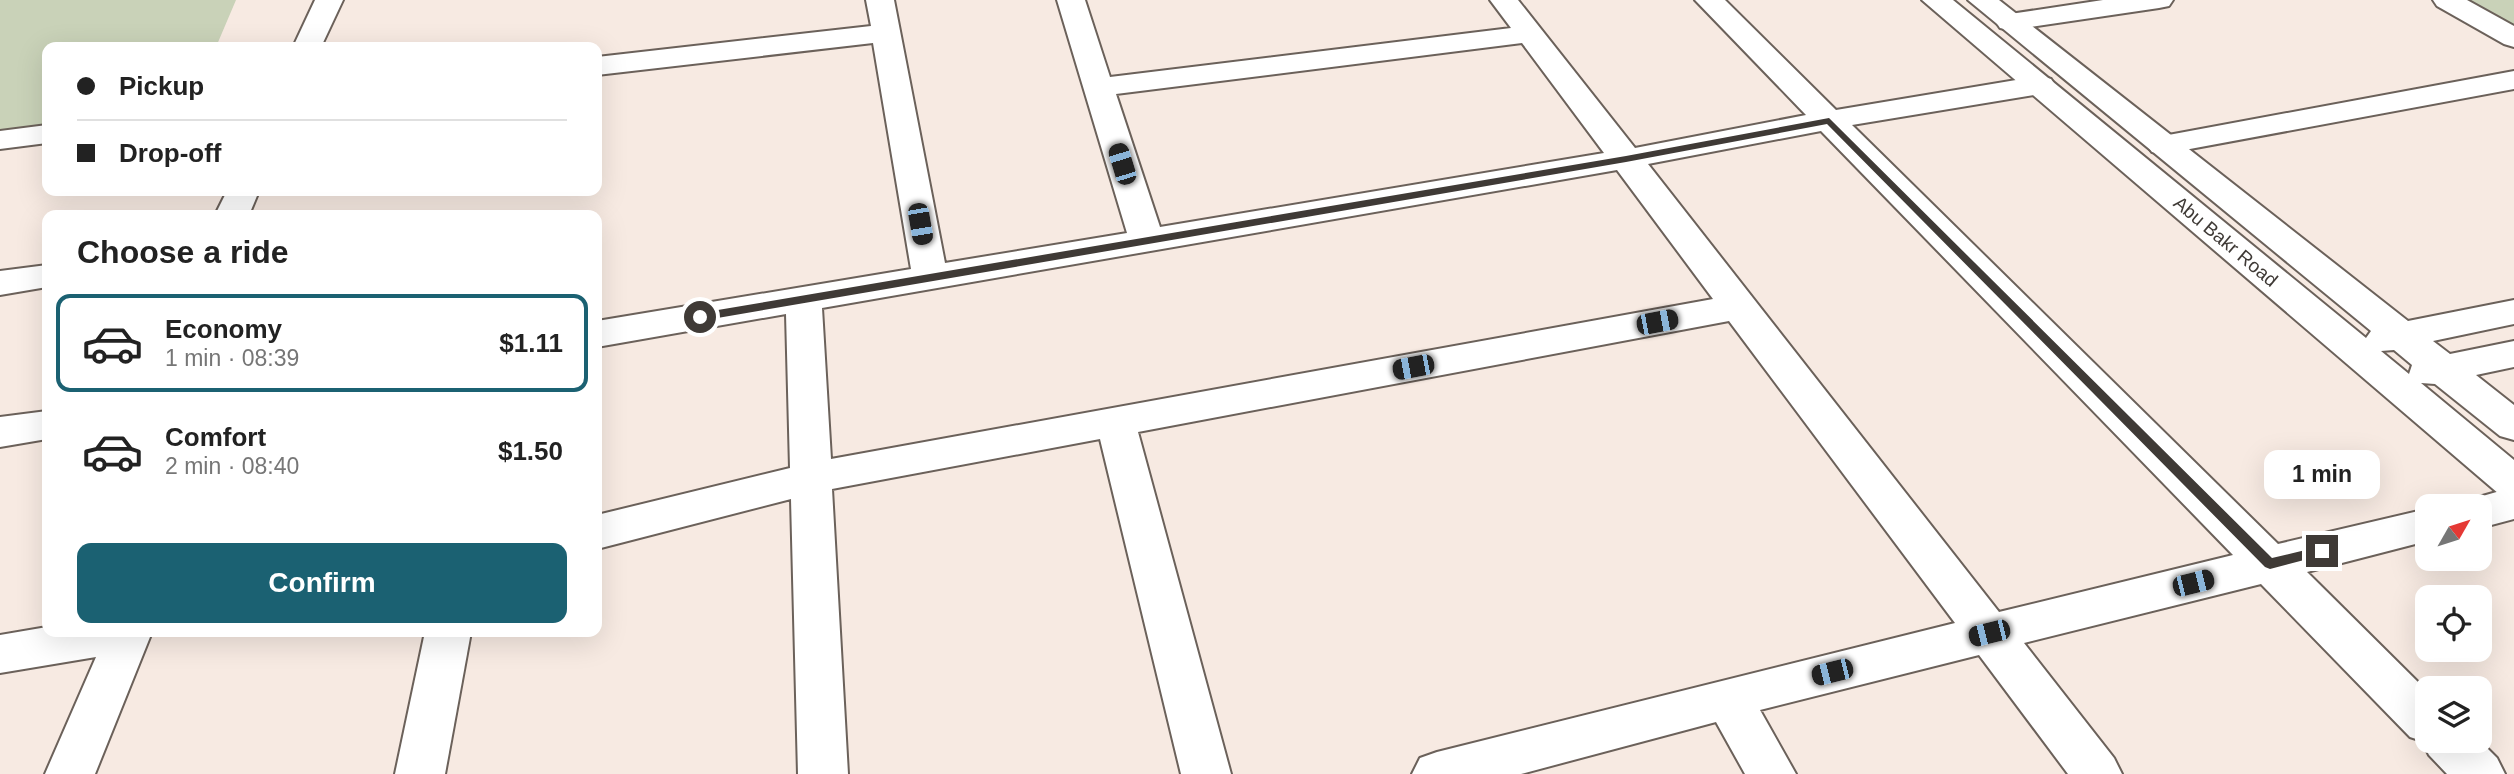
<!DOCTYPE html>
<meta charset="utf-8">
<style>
body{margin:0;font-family:Arial,sans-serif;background:#f2f2f2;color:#222;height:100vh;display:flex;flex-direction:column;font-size:26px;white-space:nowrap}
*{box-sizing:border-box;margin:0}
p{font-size:23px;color:#767676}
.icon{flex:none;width:38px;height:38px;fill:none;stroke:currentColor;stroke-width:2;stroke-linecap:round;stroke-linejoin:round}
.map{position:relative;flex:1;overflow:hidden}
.details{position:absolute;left:42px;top:210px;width:560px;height:427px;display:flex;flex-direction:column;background:#fff;border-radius:14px;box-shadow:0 7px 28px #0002}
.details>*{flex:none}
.banner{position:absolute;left:42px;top:42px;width:560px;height:154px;border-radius:14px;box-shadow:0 7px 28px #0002;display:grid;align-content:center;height:154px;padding:0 35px;background:#fff}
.needle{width:46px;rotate:51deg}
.fabs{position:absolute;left:2415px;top:494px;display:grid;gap:14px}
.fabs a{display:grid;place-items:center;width:77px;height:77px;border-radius:14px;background:#fff;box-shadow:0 7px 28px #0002;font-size:35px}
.end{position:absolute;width:32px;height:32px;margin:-16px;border:9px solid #3f3a36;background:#fff;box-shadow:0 0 0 4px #fff}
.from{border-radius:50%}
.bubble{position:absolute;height:49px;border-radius:14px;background:#fff;box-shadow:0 7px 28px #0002;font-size:23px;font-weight:600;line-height:49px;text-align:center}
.car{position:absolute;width:21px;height:42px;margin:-21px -10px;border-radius:9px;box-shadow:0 0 5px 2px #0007;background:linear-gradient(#222 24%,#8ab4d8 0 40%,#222 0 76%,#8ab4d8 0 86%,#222 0)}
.banner b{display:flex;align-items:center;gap:24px;height:66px;font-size:26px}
.banner b+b{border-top:2px solid #e0e0e0}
.banner i{width:18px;height:18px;background:#222}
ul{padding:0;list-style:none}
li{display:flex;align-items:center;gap:21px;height:98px;margin:0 14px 10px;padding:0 21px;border:4px solid transparent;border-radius:14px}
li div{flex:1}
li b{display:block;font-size:26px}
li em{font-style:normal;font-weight:600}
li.selected{border-color:#1b6172}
li>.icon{width:63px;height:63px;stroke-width:1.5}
h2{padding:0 35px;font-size:32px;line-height:84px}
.primary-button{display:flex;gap:14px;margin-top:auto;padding:14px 35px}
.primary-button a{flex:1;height:80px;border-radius:14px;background:#1b6172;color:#fff;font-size:28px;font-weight:600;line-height:80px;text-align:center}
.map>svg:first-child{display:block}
.green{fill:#c9d2b8}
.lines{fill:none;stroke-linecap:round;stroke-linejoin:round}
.street-casing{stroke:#6b615a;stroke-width:4}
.secondary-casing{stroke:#6b615a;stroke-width:4}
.street{fill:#fff;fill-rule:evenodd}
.secondary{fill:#fff;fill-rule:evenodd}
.route{fill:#3f3a36}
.labels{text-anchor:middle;stroke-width:7;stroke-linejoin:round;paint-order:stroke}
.street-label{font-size:19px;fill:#3f3a36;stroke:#fff}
</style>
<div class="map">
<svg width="2514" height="774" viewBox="0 0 2514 774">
<rect width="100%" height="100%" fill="#f7eae2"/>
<!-- green -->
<g class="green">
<polygon points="0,0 236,0 216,47 47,47 47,128 0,134"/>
<polygon points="2466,0 2514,0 2514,27"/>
</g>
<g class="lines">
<defs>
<g id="street">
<polygon points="315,0 343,0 321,47 293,47"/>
<path d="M866,0H894L945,263L1127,233L1057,0H1085L1110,77L1511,28L1490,0H1518L1635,148L1806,115L1695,0H1725L1836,110L2040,76L2051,79L2055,85L2051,91L2040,94L1852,125L2278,544L2427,509V541L2307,572L2427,691V740H2479L2497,758L2505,774H2447L2429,755L2422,741L2410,737L2261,584L2024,643L2114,758L2122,774H2068L1979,655L1760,710L1796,774H1745L1716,722L1521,774H1412L1420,758L1437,752L1955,623L1729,321L1138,432L1231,774H1181L1100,439L832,489L848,774H798L791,499L597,549V515L790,468L786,314L597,347V321L911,269L873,43L597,75V57L871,26ZM1522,43L1604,153L1160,227L1116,94ZM1821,131L2233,555L1999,612L1648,164ZM1617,170L1713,299L831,459L822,308Z"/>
<polygon points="2103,0 2173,0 2169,6 2159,8 2010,30 2000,28 1996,22 2000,16 2010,14"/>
<polygon points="2433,0 2467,0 2514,26 2514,47 2504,44 2437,6"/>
<polygon points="2514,71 2514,89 2163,154 2152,152 2147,145 2152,138 2163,136"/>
<polygon points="47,125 47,143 0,149 0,131"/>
<polygon points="227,191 259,191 249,215 215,215"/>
<polygon points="47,265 47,287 0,295 0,271"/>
<polygon points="47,411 47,439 0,447 0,417"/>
<polygon points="2514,487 2514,519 2480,528 2480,506 2462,506 2465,501"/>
<polygon points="47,627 47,632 152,632 95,774 45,774 96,657 0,673 0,635"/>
<polygon points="425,632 471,632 445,774 395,774"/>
</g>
<path id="secondary" d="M1922,0H1953L2366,338L2371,331L1968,0H1999L2408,321L2514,300V324L2433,341L2450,354L2514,341V367L2476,375L2514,405V440L2500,436L2435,384L2421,383L2514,460V499L2499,494ZM2394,350L2412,365L2409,374L2381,351Z"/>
</defs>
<!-- street casing -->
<use href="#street" class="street-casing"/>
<!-- secondary casing -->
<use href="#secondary" class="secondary-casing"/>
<!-- street -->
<use href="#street" class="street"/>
<!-- secondary -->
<use href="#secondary" class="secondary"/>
</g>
<!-- route -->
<polygon class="route" points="1829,118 2272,558 2322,546 2329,551 2327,554 2270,569 2265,567 1827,124 1626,162 700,321 695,317 700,313 1626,156"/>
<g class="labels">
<!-- street labels -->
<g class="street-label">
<text transform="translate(2226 241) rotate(40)" y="7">Abu Bakr Road</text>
</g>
</g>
</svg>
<div class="fabs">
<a><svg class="needle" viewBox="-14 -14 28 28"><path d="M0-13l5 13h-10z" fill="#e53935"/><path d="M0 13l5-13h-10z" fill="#767676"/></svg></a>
<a><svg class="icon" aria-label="locate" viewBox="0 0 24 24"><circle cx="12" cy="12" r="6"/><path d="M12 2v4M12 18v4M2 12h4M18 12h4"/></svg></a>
<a><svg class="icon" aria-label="layers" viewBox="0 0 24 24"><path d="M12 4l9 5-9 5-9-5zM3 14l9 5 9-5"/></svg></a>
</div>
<i class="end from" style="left:700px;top:317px"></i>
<i class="end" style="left:2322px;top:551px"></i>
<div class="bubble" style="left:2264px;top:450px;width:116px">1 min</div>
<i class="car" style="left:1122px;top:164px;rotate:343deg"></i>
<i class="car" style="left:920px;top:224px;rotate:170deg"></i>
<i class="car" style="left:1657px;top:322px;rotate:79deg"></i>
<i class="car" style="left:1413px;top:367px;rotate:259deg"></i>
<i class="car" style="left:2193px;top:583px;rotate:76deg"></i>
<i class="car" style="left:1989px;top:633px;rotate:256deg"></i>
<i class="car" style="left:1832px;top:672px;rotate:256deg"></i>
<div class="banner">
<b><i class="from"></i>Pickup</b>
<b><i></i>Drop-off</b>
</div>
<section class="details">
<h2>Choose a ride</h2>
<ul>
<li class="selected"><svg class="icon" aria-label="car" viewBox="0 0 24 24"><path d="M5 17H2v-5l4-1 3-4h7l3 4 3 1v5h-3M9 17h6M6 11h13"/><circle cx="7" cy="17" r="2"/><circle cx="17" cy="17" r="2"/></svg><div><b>Economy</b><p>1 min · 08:39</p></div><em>$1.11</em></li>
<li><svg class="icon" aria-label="car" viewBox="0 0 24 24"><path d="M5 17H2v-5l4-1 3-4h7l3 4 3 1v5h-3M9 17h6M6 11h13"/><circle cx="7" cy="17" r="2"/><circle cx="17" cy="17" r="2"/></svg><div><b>Comfort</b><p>2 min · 08:40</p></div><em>$1.50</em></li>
</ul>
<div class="primary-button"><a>Confirm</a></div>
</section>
</div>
